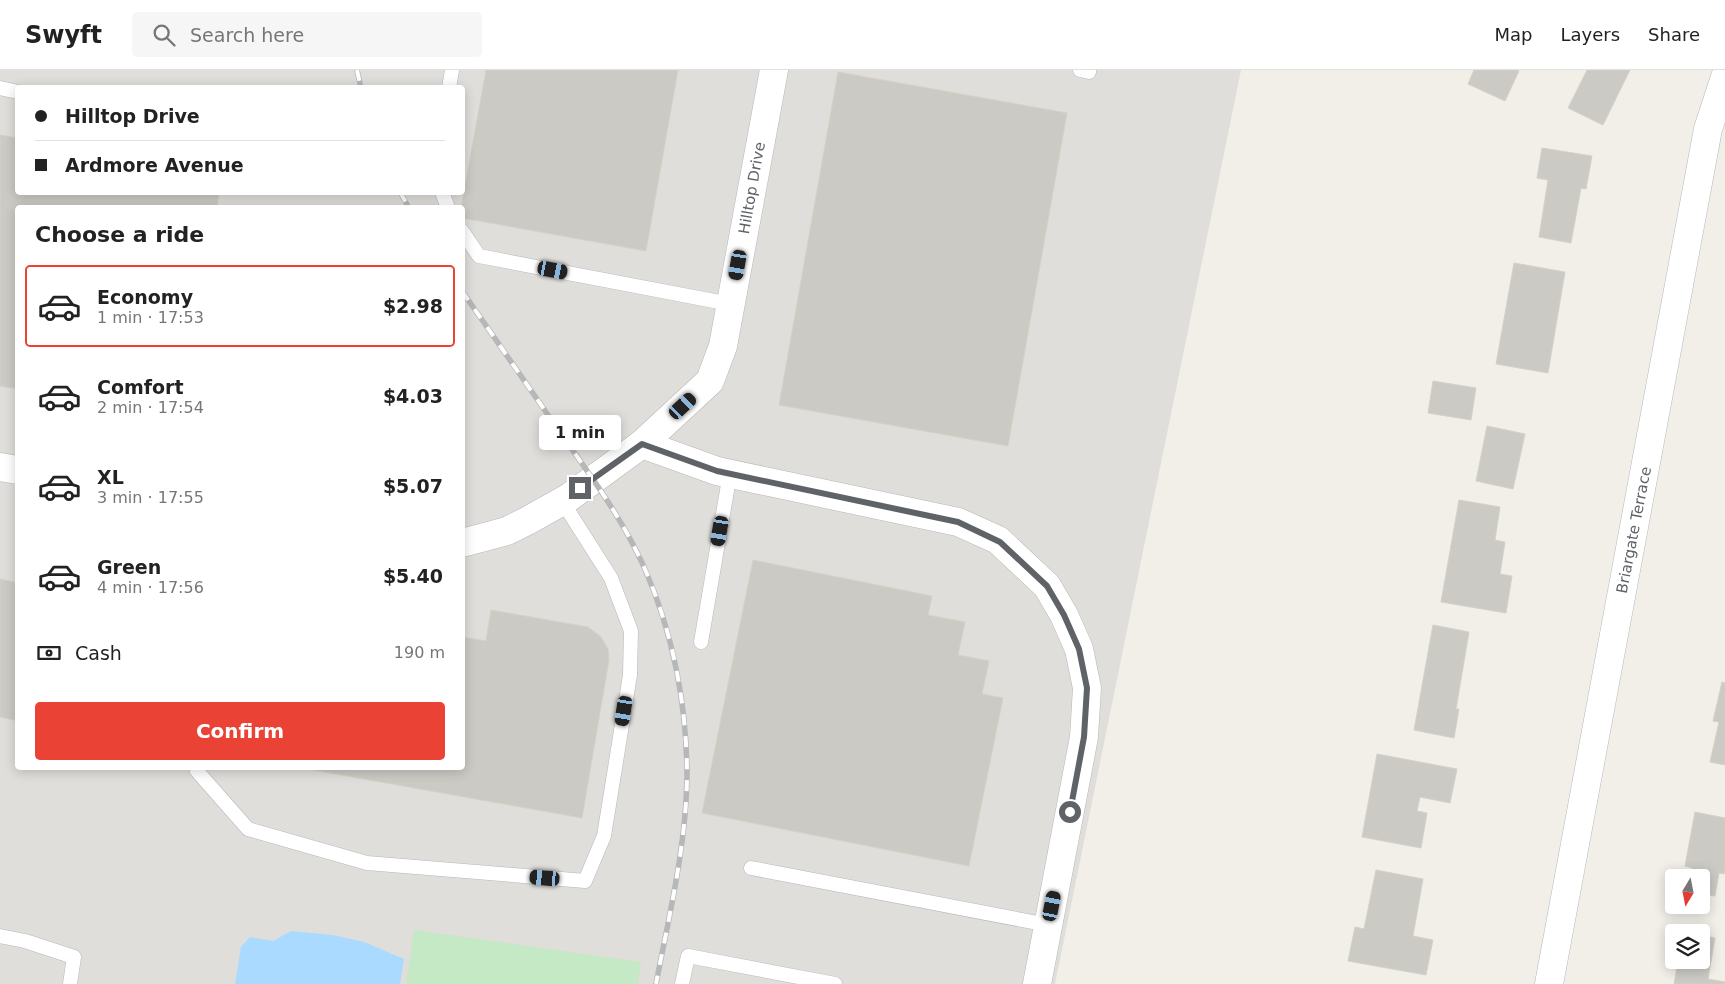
<!DOCTYPE html>
<meta charset="utf-8">
<style>
body{margin:0;font-family:"DejaVu Sans",sans-serif;background:#f6f6f6;color:#222;height:100vh;display:flex;flex-direction:column;font-size:19px;white-space:nowrap}
*{box-sizing:border-box;margin:0}
p{font-size:16px;color:#767676}
.icon{flex:none;width:28px;height:28px;fill:none;stroke:currentColor;stroke-width:2;stroke-linecap:round;stroke-linejoin:round}
.map{position:relative;flex:1;overflow:hidden}
.side{position:absolute;left:15px;top:135px;width:450px;height:565px;display:flex;flex-direction:column;background:#fff;border-radius:5px;box-shadow:0 2px 12px #0003}
.side>*{flex:none}
.hud{position:absolute;left:15px;top:15px;width:450px;height:110px;border-radius:5px;box-shadow:0 2px 12px #0003;display:grid;align-content:center;height:110px;padding:0 20px;background:#fff}
.needle{width:32px;rotate:190deg}
.fabs{position:absolute;left:1665px;top:799px;display:grid;gap:10px}
.fabs a{display:grid;place-items:center;width:45px;height:45px;border-radius:5px;background:#fff;box-shadow:0 2px 12px #0003;font-size:25px}
.end{position:absolute;width:22px;height:22px;margin:-11px;border:6px solid #5f6368;background:#fff;box-shadow:0 0 0 2px #fff}
.from{border-radius:50%}
.bubble{position:absolute;height:35px;border-radius:5px;background:#fff;box-shadow:0 2px 12px #0003;font-size:16px;font-weight:700;line-height:35px;text-align:center}
.car{position:absolute;width:15px;height:30px;margin:-15px -8px;border-radius:6px;box-shadow:0 0 4px 1px #0007;background:linear-gradient(#222 24%,#8ab4d8 0 40%,#222 0 76%,#8ab4d8 0 86%,#222 0)}
.hud b{display:flex;align-items:center;gap:18px;height:48px;font-size:19px}
.hud b+b{border-top:1px solid #e0e0e0}
.hud i{width:12px;height:12px;background:#222}
ul{padding:0;list-style:none}
li{display:flex;align-items:center;gap:15px;height:82px;margin:0 10px 8px;padding:0 10px;border:2px solid transparent;border-radius:5px}
li div{flex:1}
li b{display:block;font-size:19px}
li em{font-style:normal;font-weight:700}
li.current{border-color:#ea4335}
li>.icon{width:45px;height:45px;stroke-width:1.5}
h2{padding:0 20px;font-size:22px;line-height:60px}
.pay{display:flex;align-items:center;gap:12px;height:55px;padding:0 20px;font-size:19px}
.pay p{margin-inline-start:auto}
.action{display:flex;gap:10px;margin-top:auto;padding:10px 20px}
.action a{flex:1;height:58px;border-radius:5px;background:#ea4335;color:#fff;font-size:20px;font-weight:700;line-height:58px;text-align:center}
header{display:flex;align-items:center;gap:30px;box-sizing:border-box;height:70px;padding:0 25px;background:#fff;border-bottom:1px solid #e0e0e0}
header strong{font-size:24px}
nav{display:flex;gap:28px;margin-inline-start:auto;font-size:18px}
.search{width:350px;height:45px;background:#f6f6f6;display:flex;align-items:center;gap:12px;box-sizing:border-box;padding:0 18px;border-radius:5px;color:#767676;font-size:19px}
.map>svg:first-child{display:block}
.industrial{fill:#e0deda;fill-rule:evenodd}
.green{fill:#c5e8c5}
.water{fill:#aadaff}
.building{fill:#cccac5;stroke:#d6d1c6}
.lines{fill:none;stroke-linecap:round;stroke-linejoin:round}
.lane-casing{stroke:#b5b8bc;stroke-width:15}
.street-casing{stroke:#b5b8bc;stroke-width:29}
.lane{stroke:#fff;stroke-width:14}
.street{stroke:#fff;stroke-width:28}
.rail-casing{stroke:#b6b7b8;stroke-width:5.5}
.rail{stroke:#fff;stroke-width:4;stroke-dasharray:11;stroke-linecap:butt}
.route{stroke:#5f6368;stroke-width:6}
.labels{text-anchor:middle;stroke-width:4;stroke-linejoin:round;paint-order:stroke}
.street-label{font-size:15px;fill:#5f6368;stroke:#fff}
</style>
<header>
<strong>Swyft</strong>
<div class="search"><svg class="icon" aria-label="search" viewBox="0 0 24 24"><circle cx="10" cy="10" r="6"/><path d="M15 15l6 6"/></svg>Search here</div>
<nav><a>Map</a><a>Layers</a><a>Share</a></nav>
</header>
<div class="map">
<svg width="1725" height="914" viewBox="0 0 1725 914">
<rect width="100%" height="100%" fill="#f1efe8"/>
<!-- industrial -->
<path class="industrial" d="M0,0H1241L1055,914H0ZM18,18H462V122H18ZM18,138H462V698H18Z"/>
<!-- green -->
<polygon class="green" points="414,860 641,892 638,914 406,914"/>
<!-- water -->
<polygon class="water" points="291,861 333,865 364,872 404,889 400,914 235,914 241,877 250,867 273,871"/>
<!-- building -->
<g class="building">
<polygon points="486,0 678,0 646,181 462,148 461,138"/>
<polygon points="1474,0 1516,0 1519,1 1505,31 1468,14"/>
<polygon points="1587,0 1630,0 1603,55 1568,38"/>
<polygon points="838,2 1067,43 1008,376 779,335"/>
<polygon points="0,65 18,68 18,122 219,122 217,138 18,138 18,319 0,316"/>
<polygon points="1542,78 1592,86 1586,119 1581,118 1571,173 1539,167 1548,110 1537,108"/>
<polygon points="1514,193 1565,202 1548,303 1496,294"/>
<polygon points="1433,311 1476,318 1471,350 1428,343"/>
<polygon points="1487,356 1525,364 1513,419 1476,411"/>
<polygon points="1459,430 1500,437 1495,470 1505,472 1500,504 1512,506 1506,543 1441,532"/>
<polygon points="753,490 932,526 928,545 965,552 958,585 989,591 982,624 1003,628 969,796 702,743"/>
<polygon points="0,509 18,513 18,651 0,647"/>
<polygon points="491,540 588,557 601,567 608,579 609,590 582,748 302,698 462,698 462,567 486,571"/>
<polygon points="1433,555 1469,562 1456,639 1459,639 1454,668 1414,660"/>
<polygon points="1722,612 1725,613 1725,695 1710,692 1719,652 1713,651"/>
<polygon points="1377,684 1457,699 1450,733 1420,727 1417,741 1427,743 1421,778 1362,767"/>
<polygon points="1695,742 1725,748 1725,799 1724,804 1719,803 1715,826 1701,824 1701,808 1690,808 1692,798 1685,796"/>
<polygon points="1376,800 1423,809 1413,866 1433,870 1426,905 1348,891 1355,857 1364,859"/>
<polygon points="1701,865 1715,868 1708,909 1725,912 1725,914 1674,914 1678,890 1701,890"/>
</g>
<g class="lines">
<defs>
<g id="lane">
<polyline points="1080,0 1089,2"/>
<polyline points="0,18 18,22"/>
<polyline points="449,18 452,0"/>
<polyline points="442,122 448,138"/>
<polyline points="462,161 479,186 730,234"/>
<polyline points="701,572 730,403"/>
<polyline points="198,698 197,701 248,759 367,793 585,811 604,766 630,605 631,561 611,508 562,431"/>
<polyline points="751,798 1048,855"/>
<polyline points="0,866 25,871 74,887 70,914"/>
<polyline points="682,914 688,886 835,914"/>
</g>
<g id="street">
<polyline points="642,374 717,401 958,452 998,470 1047,516 1064,545 1079,579 1087,618 1084,667 1037,914"/>
<polyline points="0,397 18,400"/>
<polyline points="462,473 507,461 527,451 568,428 642,374 710,311 723,276 774,0"/>
<polyline points="1549,914 1708,59 1725,7"/>
</g>
</defs>
<!-- lane casing -->
<use href="#lane" class="lane-casing"/>
<!-- street casing -->
<use href="#street" class="street-casing"/>
<!-- lane -->
<use href="#lane" class="lane"/>
<!-- street -->
<use href="#street" class="street"/>
<defs>
<g id="rail">
<polyline points="357,0 361,18"/>
<polyline points="400,122 409,138"/>
<path d="M462,221C496,270 530,319 564,368C593,409 623,450 644,497C673,562 687,636 687,707C686,777 669,846 656,914"/>
</g>
</defs>
<!-- rail casing -->
<use href="#rail" class="rail-casing"/>
<!-- rail -->
<use href="#rail" class="rail"/>
</g>
<g class="lines">
<!-- route -->
<polyline class="route" points="580,418 642,374 717,401 958,452 1000,472 1047,516 1064,545 1079,579 1087,618 1086,634 1084,667 1070,742"/>
</g>
<g class="labels">
<!-- street labels -->
<g class="street-label">
<text transform="translate(752 118) rotate(-80)" y="5">Hilltop Drive</text>
<text transform="translate(1634 460) rotate(-79)" y="5">Briargate Terrace</text>
</g>
</g>
</svg>
<div class="fabs">
<a><svg class="needle" viewBox="-14 -14 28 28"><path d="M0-13l5 13h-10z" fill="#e53935"/><path d="M0 13l5-13h-10z" fill="#767676"/></svg></a>
<a><svg class="icon" aria-label="layers" viewBox="0 0 24 24"><path d="M12 4l9 5-9 5-9-5zM3 14l9 5 9-5"/></svg></a>
</div>
<i class="end from" style="left:1070px;top:742px"></i>
<i class="end" style="left:580px;top:418px"></i>
<div class="bubble" style="left:539px;top:345px;width:82px">1 min</div>
<i class="car" style="left:738px;top:195px;rotate:190deg"></i>
<i class="car" style="left:553px;top:200px;rotate:101deg"></i>
<i class="car" style="left:683px;top:336px;rotate:47deg"></i>
<i class="car" style="left:720px;top:461px;rotate:190deg"></i>
<i class="car" style="left:624px;top:641px;rotate:189deg"></i>
<i class="car" style="left:545px;top:808px;rotate:275deg"></i>
<i class="car" style="left:1052px;top:836px;rotate:11deg"></i>
<div class="hud">
<b><i class="from"></i>Hilltop Drive</b>
<b><i></i>Ardmore Avenue</b>
</div>
<section class="side">
<h2>Choose a ride</h2>
<ul>
<li class="current"><svg class="icon" aria-label="car" viewBox="0 0 24 24"><path d="M5 17H2v-5l4-1 3-4h7l3 4 3 1v5h-3M9 17h6M6 11h13"/><circle cx="7" cy="17" r="2"/><circle cx="17" cy="17" r="2"/></svg><div><b>Economy</b><p>1 min · 17:53</p></div><em>$2.98</em></li>
<li><svg class="icon" aria-label="car" viewBox="0 0 24 24"><path d="M5 17H2v-5l4-1 3-4h7l3 4 3 1v5h-3M9 17h6M6 11h13"/><circle cx="7" cy="17" r="2"/><circle cx="17" cy="17" r="2"/></svg><div><b>Comfort</b><p>2 min · 17:54</p></div><em>$4.03</em></li>
<li><svg class="icon" aria-label="car" viewBox="0 0 24 24"><path d="M5 17H2v-5l4-1 3-4h7l3 4 3 1v5h-3M9 17h6M6 11h13"/><circle cx="7" cy="17" r="2"/><circle cx="17" cy="17" r="2"/></svg><div><b>XL</b><p>3 min · 17:55</p></div><em>$5.07</em></li>
<li><svg class="icon" aria-label="car" viewBox="0 0 24 24"><path d="M5 17H2v-5l4-1 3-4h7l3 4 3 1v5h-3M9 17h6M6 11h13"/><circle cx="7" cy="17" r="2"/><circle cx="17" cy="17" r="2"/></svg><div><b>Green</b><p>4 min · 17:56</p></div><em>$5.40</em></li>
</ul>
<div class="pay"><svg class="icon" aria-label="cash" viewBox="0 0 24 24"><path d="M3 7h18v10H3z"/><circle cx="12" cy="12" r="2"/></svg>Cash<p>190 m</p></div>
<div class="action"><a>Confirm</a></div>
</section>
</div>
